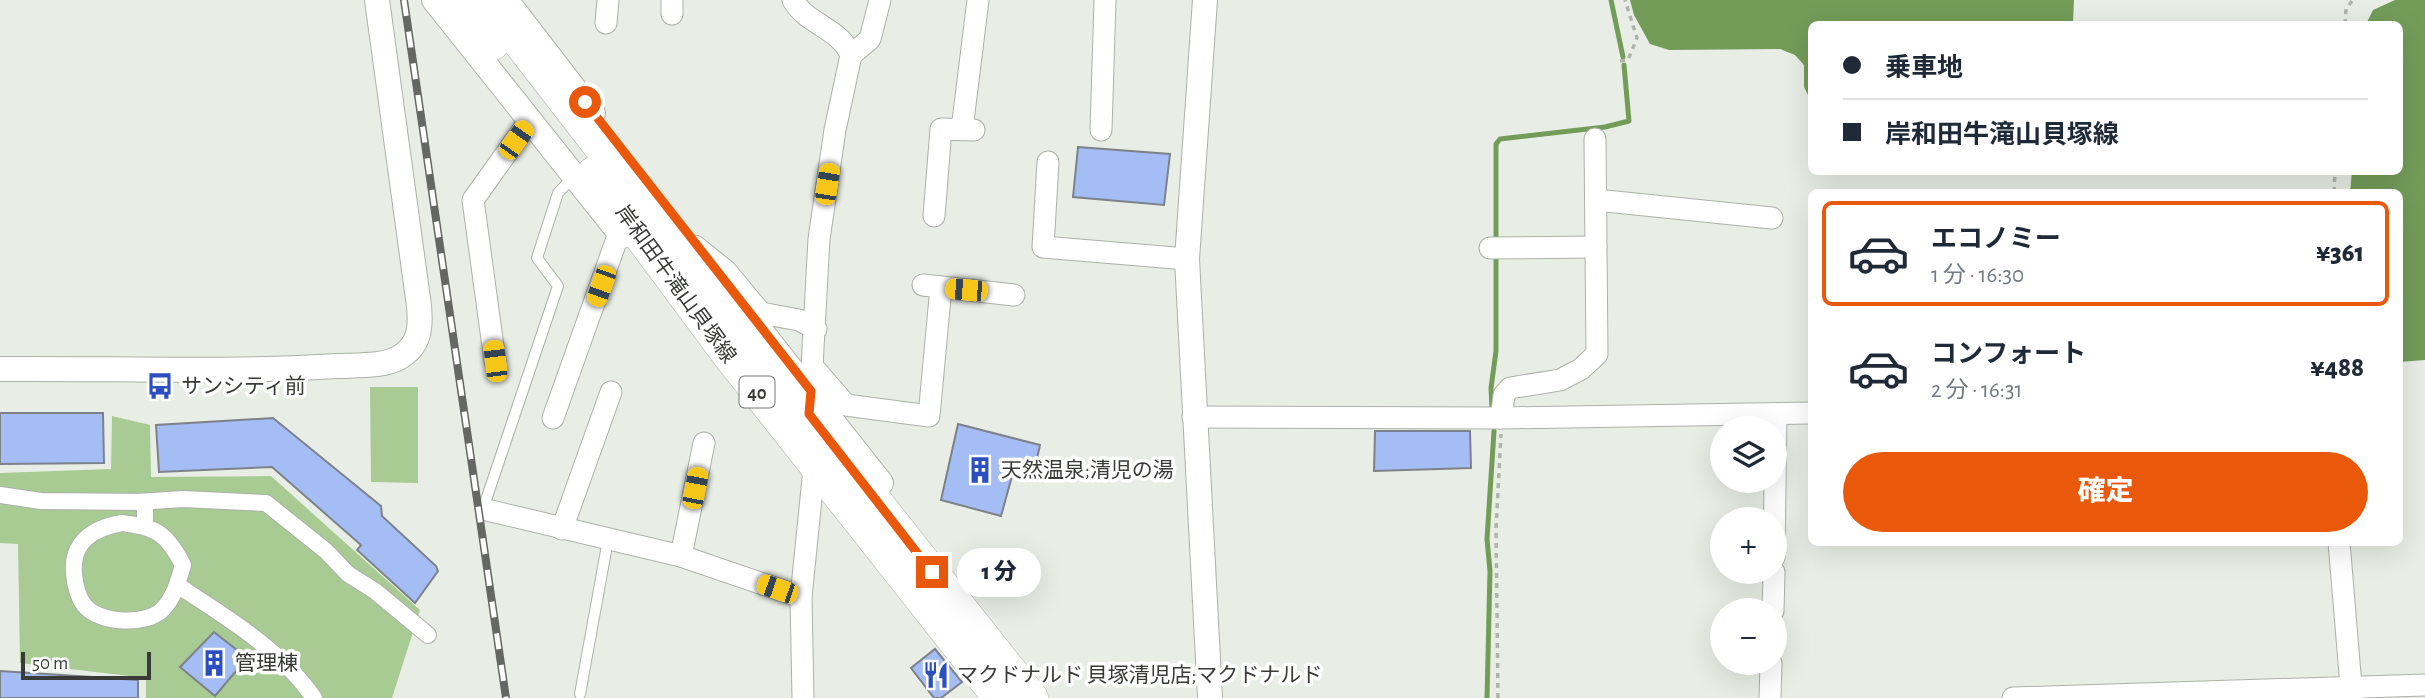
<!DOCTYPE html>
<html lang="ja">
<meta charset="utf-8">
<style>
body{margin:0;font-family:"Alegreya Sans","Noto Sans JP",sans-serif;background:#f6f6f7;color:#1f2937;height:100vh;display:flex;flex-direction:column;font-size:26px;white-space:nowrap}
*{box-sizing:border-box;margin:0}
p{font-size:23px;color:#747a83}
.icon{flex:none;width:38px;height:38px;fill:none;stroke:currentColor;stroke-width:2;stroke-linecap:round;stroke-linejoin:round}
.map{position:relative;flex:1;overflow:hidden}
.drawer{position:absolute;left:1808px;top:189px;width:595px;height:357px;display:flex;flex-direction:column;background:#fff;border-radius:10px;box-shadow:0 7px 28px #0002}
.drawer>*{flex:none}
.banner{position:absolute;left:1808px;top:21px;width:595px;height:154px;border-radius:10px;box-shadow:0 7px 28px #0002;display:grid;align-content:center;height:154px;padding:0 35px;background:#fff}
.fabs{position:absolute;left:1710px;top:416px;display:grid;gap:14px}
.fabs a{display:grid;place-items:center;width:77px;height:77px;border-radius:50%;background:#fff;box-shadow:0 7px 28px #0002;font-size:35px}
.scale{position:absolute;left:21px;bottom:18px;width:130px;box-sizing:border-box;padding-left:7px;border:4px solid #393b38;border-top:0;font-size:19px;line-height:24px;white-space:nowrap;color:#393b38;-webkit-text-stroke:5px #fff;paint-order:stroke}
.end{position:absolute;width:32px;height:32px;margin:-16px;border:9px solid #ea580c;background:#fff;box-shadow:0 0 0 4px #fff}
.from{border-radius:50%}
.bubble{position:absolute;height:49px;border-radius:24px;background:#fff;box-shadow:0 7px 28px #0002;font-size:23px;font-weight:800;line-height:49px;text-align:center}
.car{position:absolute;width:21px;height:42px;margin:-21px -10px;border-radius:9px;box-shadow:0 0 5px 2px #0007;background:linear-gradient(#f5c518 24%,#345 0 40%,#f5c518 0 76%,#345 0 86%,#f5c518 0)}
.banner b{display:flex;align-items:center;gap:24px;height:66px;font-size:26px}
.banner b+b{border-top:2px solid #e0e1e3}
.banner i{width:18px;height:18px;background:#1f2937}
ul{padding:12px 0 0;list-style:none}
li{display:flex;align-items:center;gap:21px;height:105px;margin:0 14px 10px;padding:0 21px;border:4px solid transparent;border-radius:10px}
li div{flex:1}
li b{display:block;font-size:26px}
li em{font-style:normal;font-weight:800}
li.current{border-color:#ea580c}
li>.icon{width:63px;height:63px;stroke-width:1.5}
.primary-button{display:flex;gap:14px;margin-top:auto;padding:14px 35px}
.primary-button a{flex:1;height:80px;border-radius:42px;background:#ea580c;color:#fff;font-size:28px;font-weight:800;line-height:80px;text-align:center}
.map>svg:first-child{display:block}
.green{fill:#a8cb93}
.water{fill:#739c59}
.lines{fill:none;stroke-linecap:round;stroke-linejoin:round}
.stream{stroke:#739c59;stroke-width:5}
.building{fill:#a5bdf5;stroke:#7d8189;stroke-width:2}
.service-casing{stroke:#acb1a9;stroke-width:12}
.pedestrian-casing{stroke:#acb1a9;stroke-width:18}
.minor-casing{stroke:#acb1a9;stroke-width:23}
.tertiary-casing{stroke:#acb1a9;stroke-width:26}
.primary-casing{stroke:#acb1a9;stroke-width:33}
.path{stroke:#b0b4ad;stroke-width:3.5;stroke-dasharray:5 5;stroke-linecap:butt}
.service{stroke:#fff;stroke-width:10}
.pedestrian{stroke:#fff;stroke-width:16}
.minor{stroke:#fff;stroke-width:21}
.tertiary{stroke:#fff;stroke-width:24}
.primary{stroke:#fff;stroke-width:32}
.rail-casing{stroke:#646762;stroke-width:8}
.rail{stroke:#fff;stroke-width:5;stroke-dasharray:16;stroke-linecap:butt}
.route{stroke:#ea580c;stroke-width:9}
.labels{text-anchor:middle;stroke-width:7;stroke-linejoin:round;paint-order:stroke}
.shield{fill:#fff;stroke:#747674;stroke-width:2}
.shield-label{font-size:19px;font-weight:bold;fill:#393b38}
.street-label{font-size:21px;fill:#393b38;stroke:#fff}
.poi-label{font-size:21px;fill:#393b38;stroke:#fff;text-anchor:start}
</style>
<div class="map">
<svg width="2425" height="698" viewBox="0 0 2425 698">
<rect width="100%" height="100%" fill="#e8eee5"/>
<!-- green -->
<g class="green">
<polygon points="418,387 418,483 371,482 370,387"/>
<polygon points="112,416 150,425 151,477 271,476 420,610 392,698 146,698 146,678 20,663 18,544 0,543 0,473 111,469"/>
</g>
<!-- water -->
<g class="water">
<polygon points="1630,0 2074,0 2073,24 1811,24 1811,101 1804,87 1804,65 1795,55 1780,49 1669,50 1650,44 1634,15"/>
<polygon points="2425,0 2425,360 2399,362 2399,192 2350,192 2352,172 2399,172 2399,24 2366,24 2373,10 2395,0"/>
</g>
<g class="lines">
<!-- stream -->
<g class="stream">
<polyline points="1611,0 1623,57"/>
<polyline points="1496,244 1496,144 1500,139 1605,127 1629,121 1624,65"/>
<polyline points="1492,408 1491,388 1496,351 1496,254"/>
<polyline points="1487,698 1490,571 1487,539 1494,431"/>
</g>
</g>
<!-- building -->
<g class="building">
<polygon points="1078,147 1170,154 1164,205 1073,197"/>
<polygon points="0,413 103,413 104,463 0,464"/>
<polygon points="273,418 381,506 382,516 436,566 438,571 415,603 357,550 361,545 272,467 159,472 156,425"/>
<polygon points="958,424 1040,445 1034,472 1014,469 1001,516 941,500"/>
<polygon points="1375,431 1470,431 1471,468 1374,471"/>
<polygon points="214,632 247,658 215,696 180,667"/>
<polygon points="935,649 962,682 941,698 934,698 911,668"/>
<polygon points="0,671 138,680 138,698 0,698"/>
</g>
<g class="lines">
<defs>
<g id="service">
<polyline points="487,510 486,500 558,286 537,258 558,193 574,176"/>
<polyline points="580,694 608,540"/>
</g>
<g id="pedestrian">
<polyline points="0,495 41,501 145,502 145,526"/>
<polyline points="137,502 183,499 266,503 326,551 348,574 375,591 428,635"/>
<path d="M122,523C157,527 167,534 183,565C178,581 175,596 163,609C147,626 99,624 84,605C78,597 75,584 74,574C71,542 93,528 122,523Z"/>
<path d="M177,585C226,617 281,650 314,698"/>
</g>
<g id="minor">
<path d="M793,0C807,25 840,28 851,55L835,130L819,239L810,403"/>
<polyline points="672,14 672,0"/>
<polyline points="606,23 608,0"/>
<polyline points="851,55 870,39 880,0"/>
<polyline points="962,129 978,0"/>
<polyline points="1101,130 1105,0"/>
<polyline points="1048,162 1043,247 1187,259"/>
<polyline points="1596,200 1772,218"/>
<polyline points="934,216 941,129 974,130"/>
<polyline points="695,246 726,271 761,313 799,320 816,329"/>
<polyline points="1490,248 1596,247"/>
<polyline points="923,285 1014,295"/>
<polyline points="495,361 473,200 530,120"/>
<polyline points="813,367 846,405 929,416 941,287"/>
<polyline points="1193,417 1501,418 1811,413"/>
<polyline points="553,418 619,233"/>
<polyline points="1501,418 1504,395 1510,388 1560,380 1581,369 1597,354 1595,139"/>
<polyline points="487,510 681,556 801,597"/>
<polyline points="562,529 611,392"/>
<polyline points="2339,542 2352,698"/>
<polyline points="681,556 704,443"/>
<polyline points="1774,557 1776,414"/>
<polyline points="1773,611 1774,572"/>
<polyline points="803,698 801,597 815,459"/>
<polyline points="1770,698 1771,663"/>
<polyline points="2013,698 2425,685"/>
</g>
<g id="tertiary">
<polyline points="434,0 622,236"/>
<polyline points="506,0 593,113"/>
<polyline points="1205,0 1187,259 1210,698"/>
<polyline points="754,322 881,483"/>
<path d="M0,369C112,368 225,373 337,366C356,365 384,367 400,357C420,345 421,327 419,306L377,0"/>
</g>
<g id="primary">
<polyline points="459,0 493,44"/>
<polyline points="486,0 783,384 1032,698"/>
<polyline points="593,173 728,355 999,698"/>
</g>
</defs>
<!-- service casing -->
<use href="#service" class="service-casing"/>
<!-- pedestrian casing -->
<use href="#pedestrian" class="pedestrian-casing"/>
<!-- minor casing -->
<use href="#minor" class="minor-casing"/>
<!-- tertiary casing -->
<use href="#tertiary" class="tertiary-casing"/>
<!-- primary casing -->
<use href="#primary" class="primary-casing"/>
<!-- path -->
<g class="path">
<polyline points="2345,24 2346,9 2352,1"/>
<polyline points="1620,61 1628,60 1637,38 1625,0"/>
<polyline points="2334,192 2335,172"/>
<polyline points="1498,698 1496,529 1501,434"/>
</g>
<!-- service -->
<use href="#service" class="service"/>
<!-- pedestrian -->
<use href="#pedestrian" class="pedestrian"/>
<!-- minor -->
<use href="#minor" class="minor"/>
<!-- tertiary -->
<use href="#tertiary" class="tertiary"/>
<!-- primary -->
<use href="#primary" class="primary"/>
<defs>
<polyline id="rail" points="404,0 506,698"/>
</defs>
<!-- rail casing -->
<use href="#rail" class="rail-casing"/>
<!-- rail -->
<use href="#rail" class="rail"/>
</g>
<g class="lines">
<!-- route -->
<polyline class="route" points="585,102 811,391 809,414 932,572"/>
</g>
<!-- icons -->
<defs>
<symbol id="bus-bare" viewBox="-9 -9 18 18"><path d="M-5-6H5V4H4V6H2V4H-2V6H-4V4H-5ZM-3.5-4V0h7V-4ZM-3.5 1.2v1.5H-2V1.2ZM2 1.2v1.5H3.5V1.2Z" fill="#2b4fbe" stroke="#fff" stroke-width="2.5" paint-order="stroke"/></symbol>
<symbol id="building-bare" viewBox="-9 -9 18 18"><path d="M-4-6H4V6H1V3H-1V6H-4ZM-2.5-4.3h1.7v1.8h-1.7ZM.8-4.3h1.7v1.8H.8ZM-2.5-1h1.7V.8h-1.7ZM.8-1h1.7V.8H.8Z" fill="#2b4fbe" stroke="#fff" stroke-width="2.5" paint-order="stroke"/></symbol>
<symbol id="restaurant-bare" viewBox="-9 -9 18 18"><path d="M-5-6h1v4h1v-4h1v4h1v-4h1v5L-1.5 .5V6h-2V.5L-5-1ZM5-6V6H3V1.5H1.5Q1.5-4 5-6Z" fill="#2b4fbe" stroke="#fff" stroke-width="2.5" paint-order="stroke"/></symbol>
</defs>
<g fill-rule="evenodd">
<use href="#bus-bare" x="141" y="367" width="38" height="38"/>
<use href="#building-bare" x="961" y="451" width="38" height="38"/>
<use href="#building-bare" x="195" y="644" width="38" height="38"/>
<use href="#restaurant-bare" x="917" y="656" width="38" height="38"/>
</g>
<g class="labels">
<!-- shield labels -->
<rect class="shield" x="739.5" y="376.5" width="35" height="31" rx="5"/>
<g class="shield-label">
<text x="757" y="399">40</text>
</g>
<!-- street labels -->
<g class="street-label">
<text transform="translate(676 284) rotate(54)" y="7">岸和田牛滝山貝塚線</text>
</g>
<!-- poi labels -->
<g class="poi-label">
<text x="181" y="393">サンシティ前</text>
<text x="1001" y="477">天然温泉;清児の湯</text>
<text x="235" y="670">管理棟</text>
<text x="957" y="682">マクドナルド 貝塚清児店;マクドナルド</text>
</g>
</g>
</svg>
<div class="fabs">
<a><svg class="icon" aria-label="layers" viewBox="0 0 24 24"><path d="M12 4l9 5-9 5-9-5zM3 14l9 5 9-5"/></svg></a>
<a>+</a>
<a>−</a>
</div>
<div class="scale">50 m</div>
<i class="end from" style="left:585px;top:102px"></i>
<i class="end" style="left:932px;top:572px"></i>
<div class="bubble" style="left:957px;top:548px;width:84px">1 分</div>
<i class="car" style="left:516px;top:140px;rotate:35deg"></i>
<i class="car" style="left:827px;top:184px;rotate:9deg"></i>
<i class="car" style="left:601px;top:286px;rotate:200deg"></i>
<i class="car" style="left:966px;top:290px;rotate:275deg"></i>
<i class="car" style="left:495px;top:361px;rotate:353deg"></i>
<i class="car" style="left:695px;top:488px;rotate:11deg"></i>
<i class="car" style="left:777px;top:589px;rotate:289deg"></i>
<div class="banner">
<b><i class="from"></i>乗車地</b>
<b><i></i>岸和田牛滝山貝塚線</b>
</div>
<section class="drawer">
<ul>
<li class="current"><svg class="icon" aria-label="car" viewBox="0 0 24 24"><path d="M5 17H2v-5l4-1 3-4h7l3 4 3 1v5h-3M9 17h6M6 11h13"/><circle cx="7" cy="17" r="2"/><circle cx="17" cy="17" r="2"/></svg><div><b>エコノミー</b><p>1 分 · 16:30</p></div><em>¥361</em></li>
<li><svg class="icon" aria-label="car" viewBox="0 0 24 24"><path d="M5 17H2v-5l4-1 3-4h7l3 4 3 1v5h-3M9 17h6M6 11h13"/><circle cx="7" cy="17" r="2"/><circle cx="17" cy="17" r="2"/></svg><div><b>コンフォート</b><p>2 分 · 16:31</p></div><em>¥488</em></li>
</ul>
<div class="primary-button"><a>確定</a></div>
</section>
</div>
